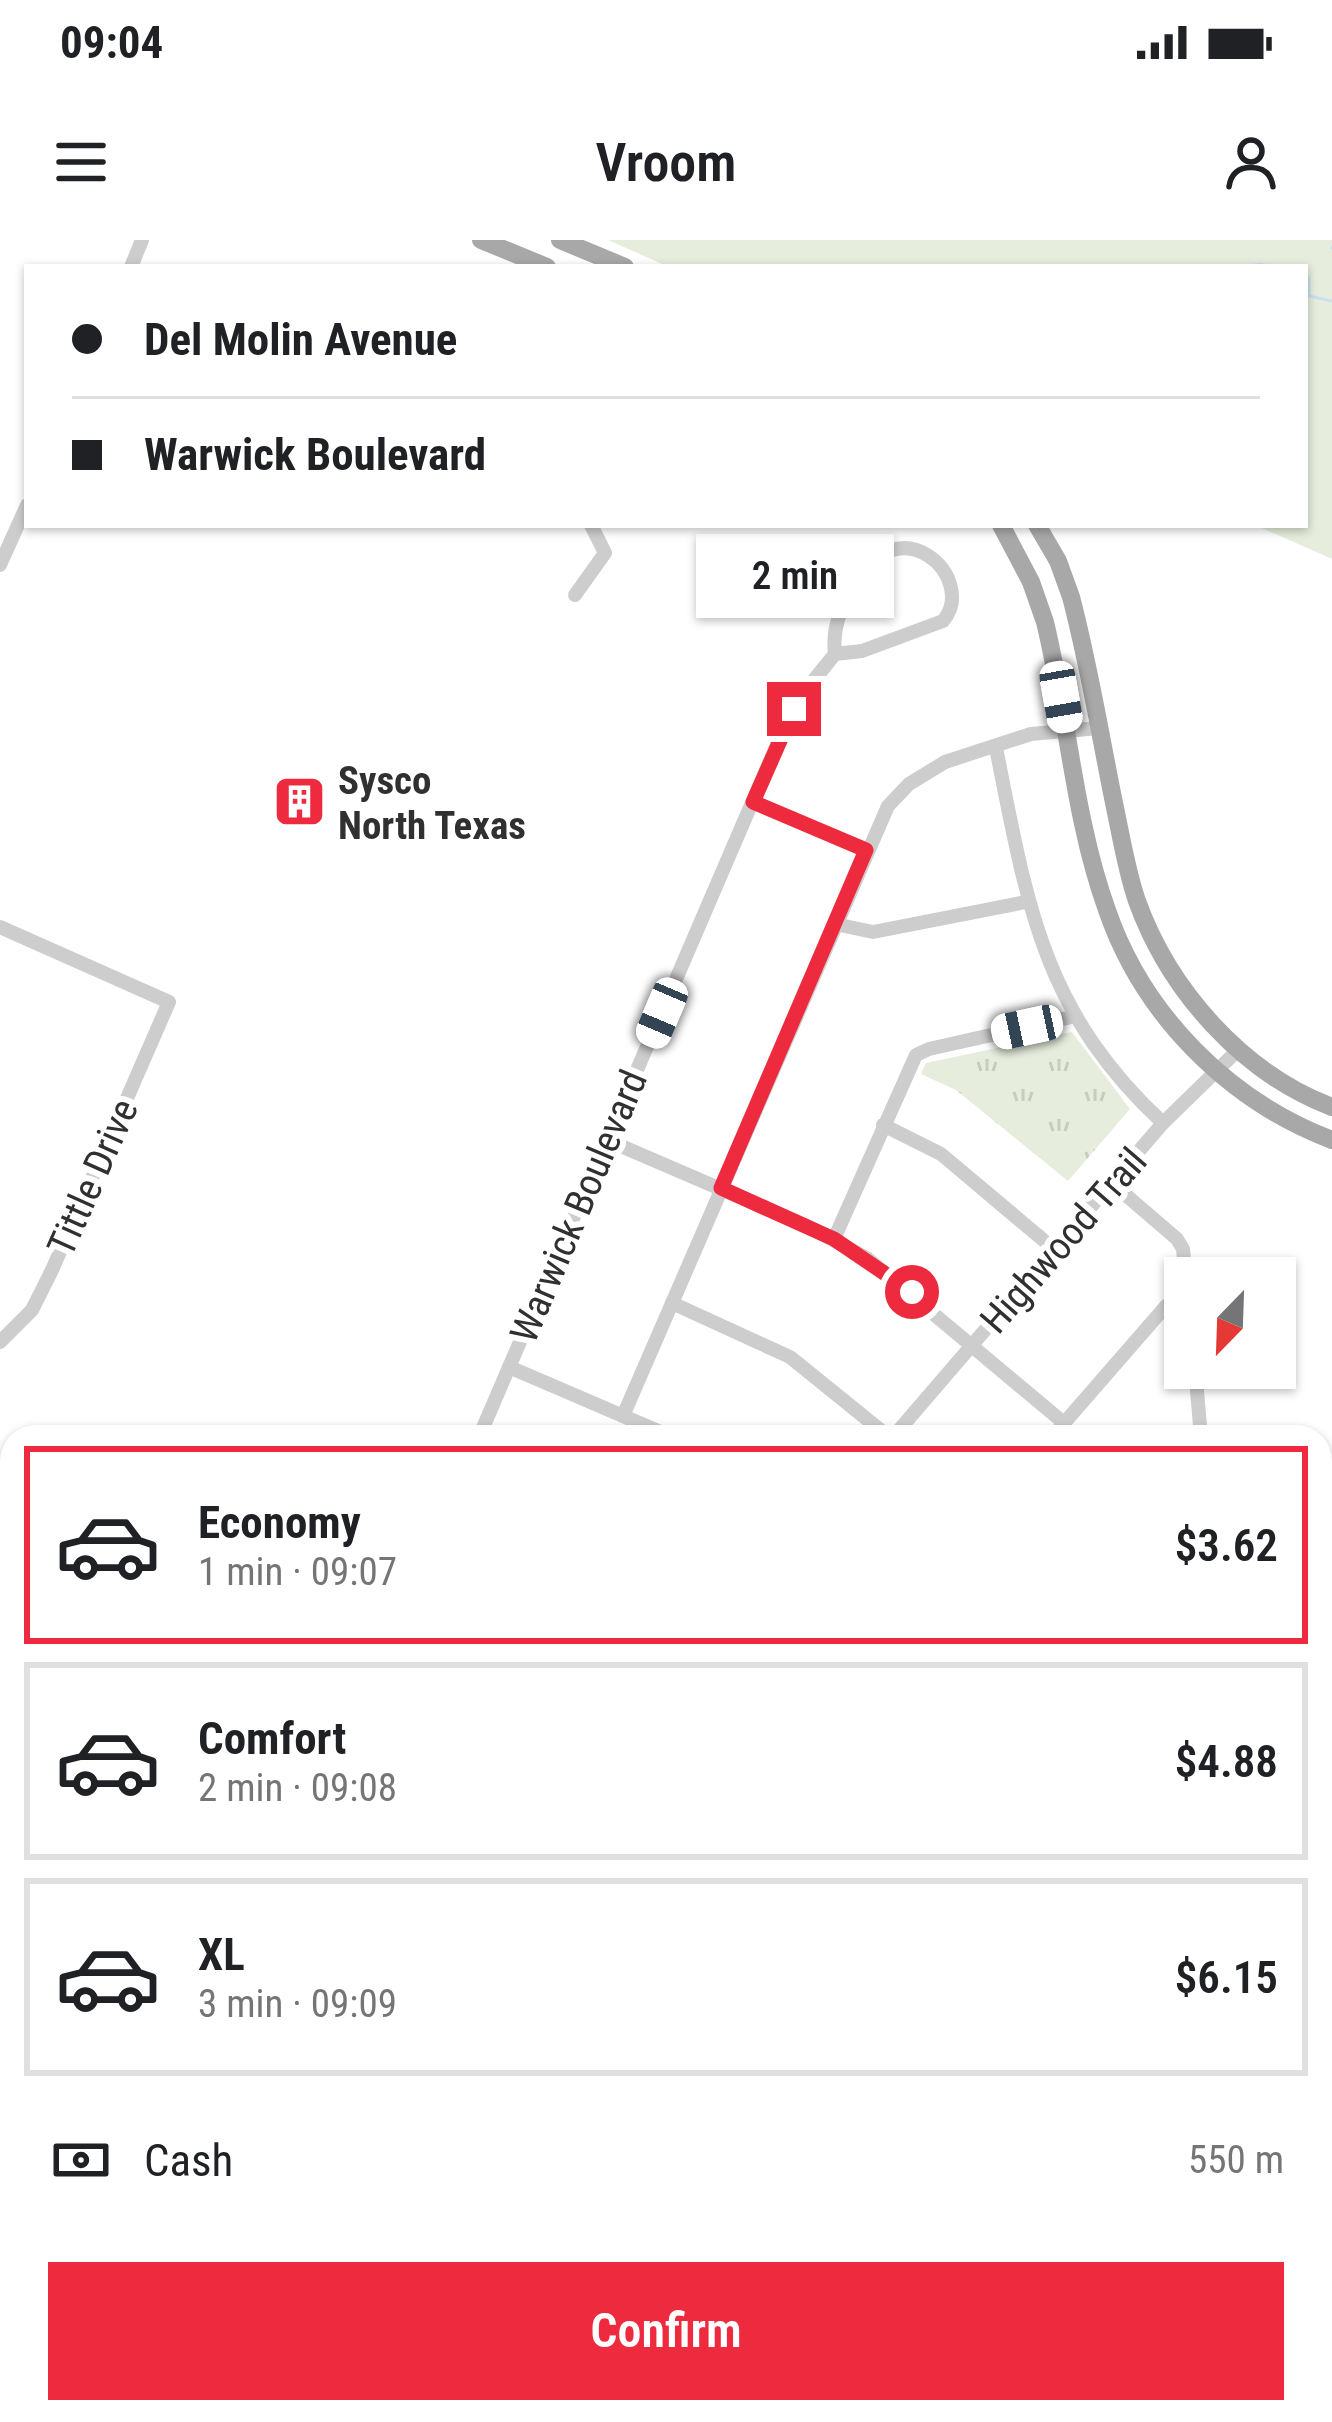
<!DOCTYPE html>
<meta charset="utf-8">
<style>
body{margin:0;font-family:"Roboto Condensed",sans-serif;background:#f2f2f2;color:#202124;height:100vh;display:flex;flex-direction:column;font-size:45px;white-space:nowrap}
*{box-sizing:border-box;margin:0}
p{font-size:39px;color:#757577}
.icon{flex:none;width:66px;height:66px;fill:none;stroke:currentColor;stroke-width:2;stroke-linecap:round;stroke-linejoin:round}
.map{position:relative;flex:1;overflow:hidden}
.panel{position:absolute;left:0px;top:1185px;width:1332px;height:999px;display:flex;flex-direction:column;background:#fff;border-radius:36px 36px 0 0;box-shadow:0 3px 9px #0004}
.panel>*{flex:none}
.hud{position:absolute;left:24px;top:24px;width:1284px;height:264px;border-radius:0px;box-shadow:0 3px 9px #0004;display:grid;align-content:center;height:264px;padding:0 48px;background:#fff}
.needle{width:78px;rotate:203deg}
.fabs{position:absolute;left:1164px;top:1017px;display:grid;gap:24px}
.fabs a{display:grid;place-items:center;width:132px;height:132px;border-radius:0px;background:#fff;box-shadow:0 3px 9px #0004;font-size:60px}
.end{position:absolute;width:54px;height:54px;margin:-27px;border:15px solid #ee2b3e;background:#fff;box-shadow:0 0 0 6px #fff}
.from{border-radius:50%}
.bubble{position:absolute;height:84px;border-radius:0px;background:#fff;box-shadow:0 3px 9px #0004;font-size:39px;font-weight:600;line-height:84px;text-align:center}
.car{position:absolute;width:36px;height:72px;margin:-36px -18px;border-radius:15px;box-shadow:0 0 9px 3px #0007;background:linear-gradient(#fff 24%,#345 0 40%,#fff 0 76%,#345 0 86%,#fff 0)}
.hud b{display:flex;align-items:center;gap:42px;height:114px;font-size:45px}
.hud b+b{border-top:3px solid #e0e0e0}
.hud i{width:30px;height:30px;background:#202124}
ul{padding:21px 0 0;list-style:none}
li{display:flex;align-items:center;gap:36px;height:198px;margin:0 24px 18px;padding:0 24px;border:6px solid #e0e0e0;border-radius:0px}
li div{flex:1}
li b{display:block;font-size:45px}
li em{font-style:normal;font-weight:600}
li.on{border-color:#ee2b3e}
li>.icon{width:108px;height:108px;stroke-width:1.5}
.pay{display:flex;align-items:center;gap:30px;height:132px;padding:0 48px;font-size:45px}
.pay p{margin-inline-start:auto}
.button{display:flex;gap:24px;margin-top:auto;padding:24px 48px}
.button a{flex:1;height:138px;border-radius:0px;background:#ee2b3e;color:#fff;font-size:48px;font-weight:600;line-height:138px;text-align:center}
.status{display:flex;justify-content:space-between;align-items:center;height:84px;padding:0 60px;background:#fff;direction:ltr}
.status svg{height:33px;fill:currentColor}
header{display:flex;justify-content:space-between;align-items:center;height:156px;padding:0 48px;background:#fff;font-size:54px;font-weight:600}
.map>svg:first-child{display:block}
.grass{fill:#e6eddd}
.forest{fill:url(#forest-crowns)}
.park{fill:url(#park-tufts)}
.lines{fill:none;stroke-linecap:round;stroke-linejoin:round}
.stream{stroke:#c9e0ee;stroke-width:3}
.minor{stroke:#cdcdcd;stroke-width:14}
.major{stroke:#a8a8a8;stroke-width:18}
.highway{stroke:#979797;stroke-width:21}
.route{stroke:#ee2b3e;stroke-width:15}
.labels{text-anchor:middle;stroke-width:12;stroke-linejoin:round;paint-order:stroke}
.poi-label{font-size:39px;font-weight:bold;fill:#303030;stroke:#fff;text-anchor:start}
.street-label{font-size:39px;fill:#303030;stroke:#fff}
</style>
<div class="status"><b>09:04</b><svg viewBox="0 0 49 12"><path d="M0 12V9h3v3zM5 12V6h3v6zM10 12V3h3v9zM15 12V0h3v12zM26 1h20v11H26zM47 4h2v5h-2z"/></svg></div>
<header><svg class="icon" aria-label="menu" viewBox="0 0 24 24"><path d="M4 6h16M4 12h16M4 18h16"/></svg>Vroom<svg class="icon" aria-label="person" viewBox="0 0 24 24"><circle cx="12" cy="8" r="4"/><path d="M4 21q1-7 8-7t8 7"/></svg></header>
<div class="map">
<svg width="1332" height="2182" viewBox="0 0 1332 2182">
<defs>
<pattern id="forest-crowns" width="20" height="18" patternUnits="userSpaceOnUse" patternTransform="scale(3)"><rect width="20" height="18" fill="#e6eddd"/><path d="M2 6a3 3 0 1 1 6 0M12 15a3 3 0 1 1 6 0" fill="none" stroke="#c6ccbe"/></pattern>
<pattern id="park-tufts" width="24" height="20" patternUnits="userSpaceOnUse" patternTransform="scale(3)"><rect width="24" height="20" fill="#e6eddd"/><path d="M3 7l-1-3M5 7V3M7 7l1-3M15 17l-1-3M17 17v-4M19 17l1-3" fill="none" stroke="#c6ccbe"/></pattern>
</defs>
<rect width="100%" height="100%" fill="#fff"/>
<!-- grass -->
<g class="grass">
<polygon points="608,0 1332,0 1332,319 1255,285 1305,285 1305,27 669,27"/>
<polygon points="1332,1881 1332,2110 1320,2111 1320,1882"/>
</g>
<!-- forest -->
<polygon class="forest" points="1332,2155 1332,2182 1020,2182 1136,2172 1320,2172 1320,2156"/>
<!-- park -->
<polygon class="park" points="1072,792 1130,869 1068,941 956,850 921,834 926,823"/>
<g class="lines">
<!-- stream -->
<g class="stream">
<polyline points="1332,7 1332,8"/>
<polyline points="1247,27 1260,24 1271,27"/>
<polyline points="1305,37 1309,38 1309,56 1332,61"/>
<polyline points="320,2172 369,2182"/>
</g>
<!-- minor -->
<g class="minor">
<polyline points="131,27 142,0"/>
<polyline points="0,325 27,265"/>
<polyline points="575,355 605,313 591,285"/>
<path d="M996,508C1027,662 1041,770 1163,883"/>
<polyline points="753,562 866,610"/>
<polyline points="835,684 873,692 1026,662"/>
<polyline points="0,687 169,762 52,1030 32,1070 0,1102"/>
<polyline points="883,885 941,914 1054,1009"/>
<polyline points="607,900 809,987 868,1019 1064,1183"/>
<polyline points="1113,944 1177,999 1183,1009 1186,1038"/>
<polyline points="834,999 916,815 929,809 1076,776"/>
<polyline points="672,1063 790,1117 889,1197"/>
<polyline points="509,1127 672,1197"/>
<polyline points="1195,1128 1201,1197"/>
<polyline points="623,1176 888,566 909,544 945,522 1031,494 1099,488"/>
<path d="M479,1197L782,493L809,446L835,414C832,388 840,372 851,350C898,259 979,339 943,381L862,411L835,414"/>
<polyline points="893,1197 1163,883 1238,810"/>
<polyline points="1052,1197 1166,1066 1185,1063"/>
<polyline points="1320,2114 1332,2113"/>
<polyline points="1320,2141 1332,2140"/>
<polyline points="865,2172 866,2182"/>
<polyline points="744,2182 776,2172"/>
<polyline points="893,2182 998,2172"/>
</g>
<!-- major -->
<g class="major">
<polyline points="481,0 547,27"/>
<polyline points="560,0 625,27"/>
<path d="M1001,285L1031,342L1045,382C1068,477 1074,579 1107,670C1143,775 1229,861 1332,900"/>
<path d="M1037,285L1058,321L1071,357C1089,425 1100,494 1114,563C1121,595 1126,629 1137,661C1169,750 1242,833 1332,867"/>
<polyline points="0,1490 12,1504"/>
<polyline points="0,1525 12,1542"/>
<polyline points="0,1722 12,1721"/>
<polyline points="1320,1735 1332,1734"/>
<polyline points="0,1880 12,1879"/>
<polyline points="0,2156 12,2129"/>
<polyline points="15,2182 19,2172"/>
</g>
<!-- highway -->
<g class="highway">
<polyline points="1320,1586 1332,1587"/>
<polyline points="1320,1624 1332,1623"/>
<polyline points="1320,1679 1332,1678"/>
<polyline points="0,1780 12,1779"/>
<polyline points="0,1818 12,1817"/>
</g>
</g>
<g class="lines">
<!-- route -->
<polyline class="route" points="794,469 753,562 866,610 721,948 834,999 912,1052"/>
</g>
<!-- icons -->
<defs>
<symbol id="building-square" viewBox="-11 -11 22 22"><rect x="-9" y="-9" width="18" height="18" rx="4" fill="#ee2b3e" stroke="#fff"/><path d="M-4-6H4V6H1V3H-1V6H-4ZM-2.5-4.3h1.7v1.8h-1.7ZM.8-4.3h1.7v1.8H.8ZM-2.5-1h1.7V.8h-1.7ZM.8-1h1.7V.8H.8Z" fill="#fff"/></symbol>
</defs>
<g fill-rule="evenodd">
<use href="#building-square" x="270" y="532" width="59" height="59"/>
</g>
<g class="labels">
<!-- poi labels -->
<g class="poi-label">
<text x="338" y="554">Sysco<tspan x="338" dy="45">North Texas</tspan></text>
</g>
<!-- street labels -->
<g class="street-label">
<text transform="translate(92 937) rotate(-66)" y="14">Tittle Drive</text>
<text transform="translate(578 966) rotate(-67)" y="14">Warwick Boulevard</text>
<text transform="translate(1063 1000) rotate(-49)" y="14">Highwood Trail</text>
</g>
</g>
</svg>
<div class="fabs">
<a><svg class="needle" viewBox="-14 -14 28 28"><path d="M0-13l5 13h-10z" fill="#e53935"/><path d="M0 13l5-13h-10z" fill="#757577"/></svg></a>
</div>
<i class="end from" style="left:912px;top:1052px"></i>
<i class="end" style="left:794px;top:469px"></i>
<div class="bubble" style="left:696px;top:294px;width:198px">2 min</div>
<i class="car" style="left:1061px;top:457px;rotate:170deg"></i>
<i class="car" style="left:662px;top:773px;rotate:203deg"></i>
<i class="car" style="left:1027px;top:787px;rotate:258deg"></i>
<div class="hud">
<b><i class="from"></i>Del Molin Avenue</b>
<b><i></i>Warwick Boulevard</b>
</div>
<section class="panel">
<ul>
<li class="on"><svg class="icon" aria-label="car" viewBox="0 0 24 24"><path d="M5 17H2v-5l4-1 3-4h7l3 4 3 1v5h-3M9 17h6M6 11h13"/><circle cx="7" cy="17" r="2"/><circle cx="17" cy="17" r="2"/></svg><div><b>Economy</b><p>1 min · 09:07</p></div><em>$3.62</em></li>
<li><svg class="icon" aria-label="car" viewBox="0 0 24 24"><path d="M5 17H2v-5l4-1 3-4h7l3 4 3 1v5h-3M9 17h6M6 11h13"/><circle cx="7" cy="17" r="2"/><circle cx="17" cy="17" r="2"/></svg><div><b>Comfort</b><p>2 min · 09:08</p></div><em>$4.88</em></li>
<li><svg class="icon" aria-label="car" viewBox="0 0 24 24"><path d="M5 17H2v-5l4-1 3-4h7l3 4 3 1v5h-3M9 17h6M6 11h13"/><circle cx="7" cy="17" r="2"/><circle cx="17" cy="17" r="2"/></svg><div><b>XL</b><p>3 min · 09:09</p></div><em>$6.15</em></li>
</ul>
<div class="pay"><svg class="icon" aria-label="cash" viewBox="0 0 24 24"><path d="M3 7h18v10H3z"/><circle cx="12" cy="12" r="2"/></svg>Cash<p>550 m</p></div>
<div class="button"><a>Confirm</a></div>
</section>
</div>
